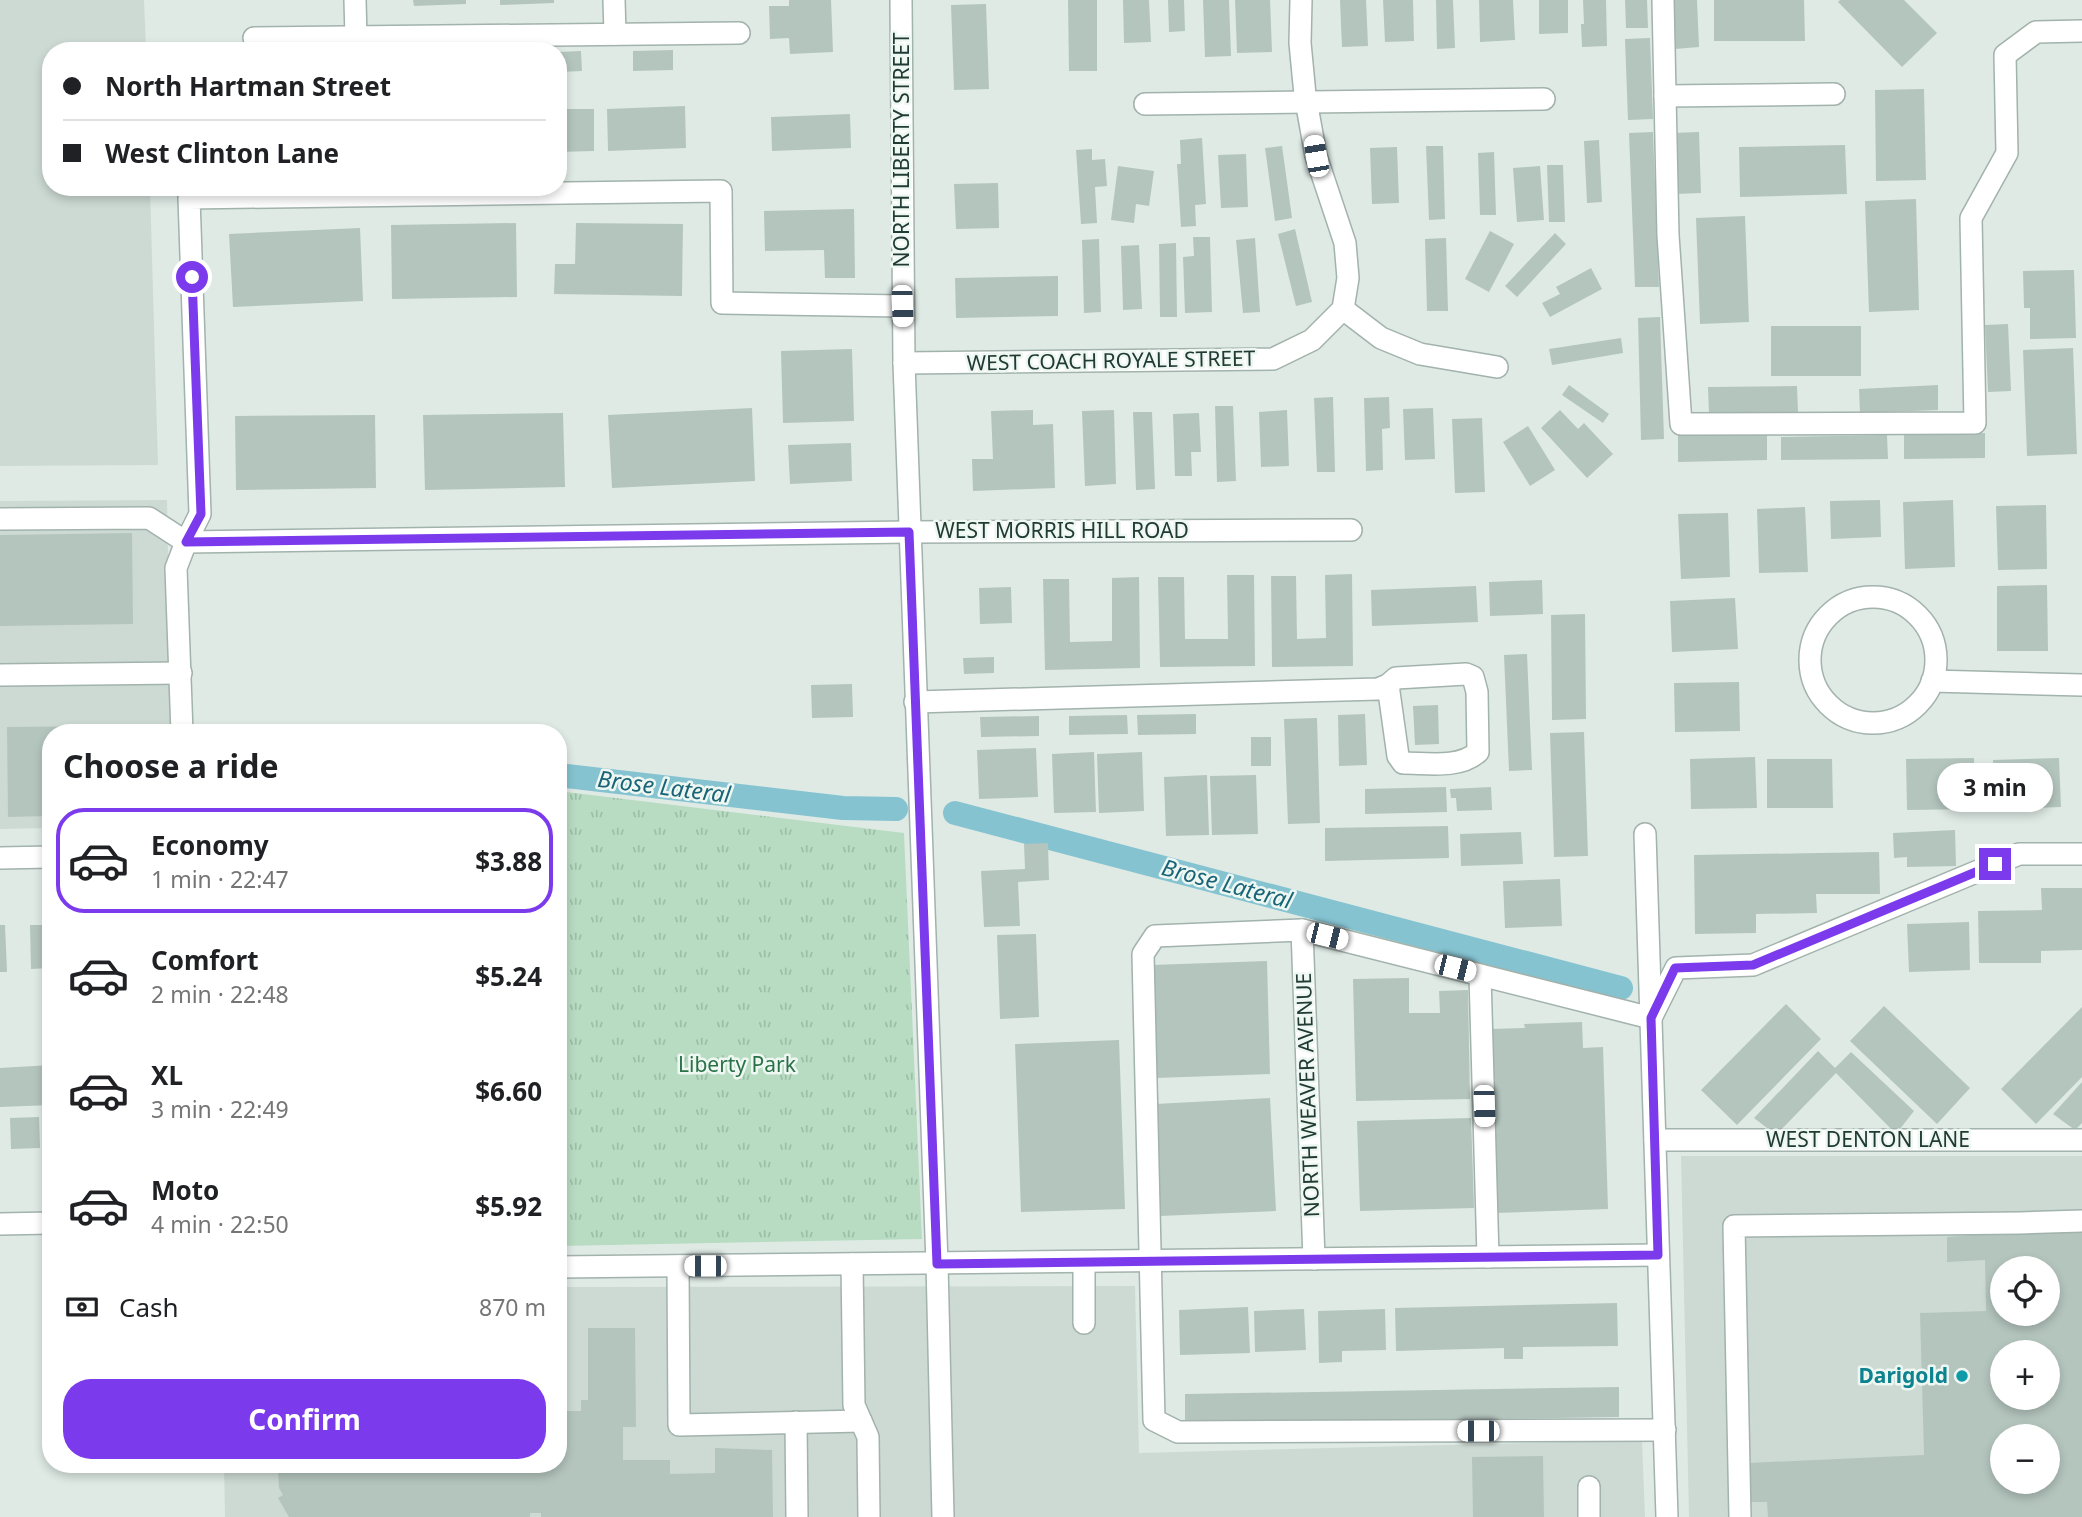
<!DOCTYPE html>
<meta charset="utf-8">
<style>
body{margin:0;font-family:"Noto Sans",sans-serif;background:#f2f2f2;color:#202124;height:100vh;display:flex;flex-direction:column;font-size:26px;white-space:nowrap}
*{box-sizing:border-box;margin:0}
p{font-size:23px;color:#757577}
.icon{flex:none;width:38px;height:38px;fill:none;stroke:currentColor;stroke-width:2;stroke-linecap:round;stroke-linejoin:round}
.map{position:relative;flex:1;overflow:hidden}
.side{position:absolute;left:42px;top:724px;width:525px;height:749px;display:flex;flex-direction:column;background:#fff;border-radius:28px;box-shadow:0 4px 10px #0003}
.side>*{flex:none}
.hud{position:absolute;left:42px;top:42px;width:525px;height:154px;border-radius:28px;box-shadow:0 4px 10px #0003;display:grid;align-content:center;height:154px;padding:0 21px;background:#fff}
.buttons{position:absolute;left:1990px;top:1256px;display:grid;gap:14px}
.buttons a{display:grid;place-items:center;width:70px;height:70px;border-radius:50%;background:#fff;box-shadow:0 4px 10px #0003;font-size:35px}
.end{position:absolute;width:32px;height:32px;margin:-16px;border:9px solid #7c3aed;background:#fff;box-shadow:0 0 0 4px #fff}
.from{border-radius:50%}
.bubble{position:absolute;height:49px;border-radius:24px;background:#fff;box-shadow:0 4px 10px #0003;font-size:23px;font-weight:700;line-height:49px;text-align:center}
.car{position:absolute;width:21px;height:42px;margin:-21px -10px;border-radius:9px;box-shadow:0 0 5px 2px #0007;background:linear-gradient(#fff 24%,#345 0 40%,#fff 0 76%,#345 0 86%,#fff 0)}
.hud b{display:flex;align-items:center;gap:24px;height:66px;font-size:26px}
.hud b+b{border-top:2px solid #e0e0e0}
.hud i{width:18px;height:18px;background:#202124}
ul{padding:0;list-style:none}
li{display:flex;align-items:center;gap:21px;height:105px;margin:0 14px 10px;padding:0 7px;border:4px solid transparent;border-radius:28px}
li div{flex:1}
li b{display:block;font-size:26px}
li em{font-style:normal;font-weight:700}
li.selected{border-color:#7c3aed}
li>.icon{width:63px;height:63px;stroke-width:1.5}
h2{padding:0 21px;font-size:32px;line-height:84px}
.pay{display:flex;align-items:center;gap:18px;height:77px;padding:0 21px;font-size:26px}
.pay p{margin-inline-start:auto}
.cta{display:flex;gap:14px;margin-top:auto;padding:14px 21px}
.cta a{flex:1;height:80px;border-radius:28px;background:#7c3aed;color:#fff;font-size:28px;font-weight:700;line-height:80px;text-align:center}
.map>svg:first-child{display:block}
.built{fill:#cddad4;fill-rule:evenodd}
.park{fill:url(#park-tufts)}
.lines{fill:none;stroke-linecap:round;stroke-linejoin:round}
.canal{stroke:#85c3d1;stroke-width:24}
.building{fill:#b4c5be;fill-rule:evenodd}
.minor-casing{stroke:#a2b2ac;stroke-width:24}
.minor{stroke:#fff;stroke-width:21}
.route{stroke:#7c3aed;stroke-width:9}
.culture-dot{fill:#0f9aa8;stroke:#eff7f3;stroke-width:2.5}
.labels{text-anchor:middle;stroke-width:5;stroke-linejoin:round;paint-order:stroke}
.street-label{font-size:21px;fill:#203b34;stroke:#eff7f3}
.park-label{font-size:21px;fill:#297247;stroke:#eff7f3}
.culture-label{font-size:21px;font-weight:bold;fill:#0d838f;stroke:#eff7f3;text-anchor:end}
.water-label{font-size:23px;font-style:italic;fill:#196577;stroke:#eff7f3}
</style>
<div class="map">
<svg width="2082" height="1517" viewBox="0 0 2082 1517">
<defs>
<pattern id="park-tufts" width="24" height="20" patternUnits="userSpaceOnUse" patternTransform="scale(1.75)"><rect width="24" height="20" fill="#b7dcc2"/><path d="M3 7l-1-3M5 7V3M7 7l1-3M15 17l-1-3M17 17v-4M19 17l1-3" fill="none" stroke="#9dbea7"/></pattern>
</defs>
<rect width="100%" height="100%" fill="#dfeae5"/>
<!-- built -->
<g class="built">
<polygon points="0,0 144,0 146,51 51,51 51,187 150,187 158,465 0,466"/>
<polygon points="167,500 171,733 51,733 51,828 0,829 0,501"/>
<path d="M1681,1156H2082V1517H1689ZM2002,1269H2048V1314H2002ZM2002,1353H2048V1398H2002ZM2002,1437H2048V1482H2002Z"/>
<polygon points="1135,1286 1139,1453 1642,1440 1645,1517 225,1517 224,1465 558,1465 558,1287"/>
</g>
<!-- park -->
<polygon class="park" points="558,791 904,833 922,1239 558,1246"/>
<g class="lines">
<!-- canal -->
<g class="canal">
<polyline points="558,775 843,808 896,809"/>
<polyline points="955,813 1621,988"/>
</g>
</g>
<!-- building -->
<g class="building">
<polygon points="413,0 466,0 466,4 414,6"/>
<polygon points="500,0 554,0 554,3 500,5"/>
<polygon points="789,0 831,0 833,52 790,54 789,38 770,39 769,6 789,6"/>
<polygon points="1068,0 1097,0 1097,71 1069,71"/>
<polygon points="1123,0 1149,0 1151,42 1124,43"/>
<polygon points="1168,0 1184,0 1185,31 1169,32"/>
<polygon points="1203,0 1229,0 1231,56 1205,57"/>
<polygon points="1235,0 1270,0 1272,52 1237,53"/>
<polygon points="1340,0 1366,0 1368,46 1342,47"/>
<polygon points="1383,0 1413,0 1414,41 1385,42"/>
<polygon points="1436,0 1453,0 1455,48 1437,49"/>
<polygon points="1479,0 1513,0 1515,40 1480,42"/>
<polygon points="1539,0 1568,0 1568,33 1539,34"/>
<polygon points="1583,0 1606,0 1607,46 1582,47 1581,24 1584,24"/>
<polygon points="1625,0 1647,0 1648,28 1626,28"/>
<polygon points="1673,0 1697,0 1699,47 1675,49"/>
<polygon points="1714,0 1804,0 1805,41 1714,41"/>
<polygon points="1840,0 1904,0 1937,33 1902,67 1838,2"/>
<polygon points="986,4 989,89 954,90 951,5"/>
<polygon points="1650,38 1653,119 1628,120 1625,39"/>
<polygon points="673,50 673,70 633,71 633,51"/>
<polygon points="581,51 582,71 558,72 558,52"/>
<polygon points="1924,89 1926,180 1876,181 1875,90"/>
<polygon points="685,106 686,148 608,151 607,109"/>
<polygon points="558,109 594,109 594,151 558,152"/>
<polygon points="850,114 851,148 772,151 771,117"/>
<polygon points="1653,132 1659,287 1635,287 1629,133"/>
<polygon points="1699,132 1701,193 1675,194 1673,133"/>
<polygon points="1202,138 1206,204 1195,205 1196,226 1181,227 1177,164 1181,164 1180,140"/>
<polygon points="1599,140 1602,202 1587,203 1584,141"/>
<polygon points="1845,145 1847,194 1740,197 1739,147"/>
<polygon points="1282,146 1292,218 1275,221 1265,148"/>
<polygon points="1426,146 1443,146 1445,219 1429,220"/>
<polygon points="1397,147 1399,203 1372,204 1370,148"/>
<polygon points="1092,149 1092,160 1105,159 1107,186 1095,187 1097,223 1081,224 1076,150"/>
<polygon points="1494,152 1496,215 1480,215 1478,153"/>
<polygon points="1246,154 1248,207 1221,208 1218,155"/>
<polygon points="1547,165 1563,165 1565,222 1549,222"/>
<polygon points="1118,166 1154,171 1149,206 1136,204 1134,223 1111,220"/>
<polygon points="1540,166 1544,220 1517,222 1513,168"/>
<polygon points="998,183 999,228 956,229 954,184"/>
<polygon points="1916,199 1919,310 1869,312 1865,201"/>
<polygon points="854,209 855,278 825,278 824,250 765,251 764,211"/>
<polygon points="1745,216 1749,322 1700,324 1696,218"/>
<polygon points="516,223 517,297 392,299 391,225"/>
<polygon points="576,223 683,224 682,296 554,294 555,264 575,264"/>
<polygon points="360,228 363,301 233,307 229,234"/>
<polygon points="1295,229 1312,302 1296,306 1278,234"/>
<polygon points="1490,231 1514,244 1489,292 1465,279"/>
<polygon points="1555,233 1566,244 1517,297 1505,286"/>
<polygon points="1193,237 1210,237 1212,312 1185,313 1183,257 1194,256"/>
<polygon points="1255,238 1260,312 1243,313 1236,240"/>
<polygon points="1446,238 1448,311 1427,311 1425,239"/>
<polygon points="1099,239 1101,312 1084,313 1082,240"/>
<polygon points="1176,243 1177,317 1160,317 1159,244"/>
<polygon points="1139,245 1142,309 1123,310 1121,246"/>
<polygon points="1591,268 1602,289 1550,317 1542,303 1560,294 1556,287"/>
<polygon points="2074,270 2076,338 2030,339 2030,308 2024,308 2023,271"/>
<polygon points="1058,276 1058,316 956,318 955,278"/>
<polygon points="1660,317 1664,439 1641,440 1638,318"/>
<polygon points="2008,324 2011,391 1988,392 1985,325"/>
<rect x="1771" y="326" width="90" height="50"/>
<polygon points="1621,338 1623,353 1552,365 1549,349"/>
<polygon points="2073,348 2077,454 2027,456 2023,350"/>
<polygon points="852,349 854,421 783,423 781,351"/>
<polygon points="1569,385 1609,414 1603,423 1562,395"/>
<polygon points="1938,385 1938,410 1860,413 1859,389"/>
<polygon points="1797,386 1798,412 1709,414 1708,387"/>
<polygon points="1333,397 1335,472 1317,472 1314,398"/>
<polygon points="1389,397 1390,428 1382,429 1383,470 1366,471 1364,398"/>
<polygon points="1215,406 1233,406 1236,481 1217,482"/>
<polygon points="752,408 755,481 612,488 608,415"/>
<polygon points="1433,408 1435,459 1405,460 1403,409"/>
<polygon points="1033,410 1033,425 1053,424 1055,488 973,491 972,459 993,459 991,411"/>
<polygon points="1114,410 1116,484 1085,486 1082,411"/>
<polygon points="1287,410 1289,466 1261,467 1259,412"/>
<polygon points="1560,410 1578,429 1584,423 1613,454 1587,478 1541,428"/>
<polygon points="1133,412 1152,412 1155,489 1136,490"/>
<polygon points="563,413 565,487 425,490 423,415"/>
<polygon points="1199,413 1201,452 1191,452 1192,476 1175,476 1173,414"/>
<polygon points="375,415 376,488 236,490 235,416"/>
<polygon points="1482,418 1485,492 1455,493 1452,419"/>
<polygon points="1528,426 1555,470 1530,486 1503,442"/>
<polygon points="1985,433 1985,458 1904,459 1904,435"/>
<polygon points="1767,434 1767,460 1678,462 1678,435"/>
<polygon points="1887,435 1888,459 1781,460 1781,437"/>
<polygon points="851,443 852,481 790,484 788,445"/>
<polygon points="1880,500 1881,537 1831,539 1830,501"/>
<polygon points="1953,500 1955,567 1905,569 1903,502"/>
<polygon points="2046,505 2047,569 1998,570 1996,506"/>
<polygon points="1805,507 1808,572 1759,573 1757,509"/>
<polygon points="1728,513 1730,577 1681,579 1678,514"/>
<polygon points="132,533 133,624 0,626 0,535"/>
<polygon points="1352,574 1353,666 1272,667 1271,576 1296,576 1297,639 1326,638 1325,575"/>
<polygon points="1227,575 1254,575 1255,666 1160,667 1158,577 1184,577 1185,639 1228,639"/>
<polygon points="1139,577 1140,668 1045,670 1043,579 1069,579 1070,642 1112,641 1112,578"/>
<polygon points="1542,580 1543,614 1490,616 1489,582"/>
<polygon points="2047,585 2048,651 1997,651 1997,586"/>
<polygon points="1476,586 1478,622 1372,626 1371,590"/>
<polygon points="1011,587 1012,623 980,624 979,588"/>
<polygon points="1735,598 1738,649 1672,652 1670,601"/>
<polygon points="1585,614 1586,719 1552,720 1551,615"/>
<polygon points="1527,654 1532,770 1509,771 1504,655"/>
<polygon points="994,657 994,673 964,674 963,658"/>
<polygon points="1739,682 1740,731 1675,732 1674,683"/>
<polygon points="852,684 853,717 812,718 811,685"/>
<polygon points="1438,705 1439,744 1415,745 1413,706"/>
<polygon points="1196,714 1196,734 1138,735 1137,715"/>
<polygon points="1365,714 1367,765 1339,766 1338,715"/>
<polygon points="1127,715 1128,734 1069,735 1069,716"/>
<polygon points="1039,716 1039,736 981,737 980,717"/>
<polygon points="1317,718 1320,823 1288,824 1284,719"/>
<polygon points="124,726 124,733 51,733 51,816 8,817 7,727"/>
<polygon points="1584,732 1588,856 1554,857 1550,733"/>
<rect x="1251" y="737" width="20" height="29"/>
<polygon points="1036,748 1038,797 979,799 977,750"/>
<polygon points="1094,752 1096,812 1054,813 1052,754"/>
<polygon points="1142,752 1144,811 1099,813 1097,754"/>
<polygon points="1755,757 1757,808 1691,809 1690,759"/>
<polygon points="1974,758 1975,809 1907,810 1906,759"/>
<polygon points="2059,758 2061,807 1995,809 1993,760"/>
<polygon points="1767,759 1832,759 1833,808 1767,808"/>
<polygon points="1207,775 1209,835 1166,836 1164,777"/>
<polygon points="1256,775 1258,834 1212,835 1210,776"/>
<polygon points="1446,787 1447,812 1365,814 1365,789"/>
<polygon points="1491,787 1492,810 1457,811 1456,798 1451,798 1450,789"/>
<polygon points="1448,826 1449,858 1325,861 1325,828"/>
<polygon points="1955,830 1956,866 1907,867 1907,857 1894,858 1893,833"/>
<polygon points="1521,832 1523,864 1461,866 1460,834"/>
<polygon points="1048,843 1049,880 1018,882 1020,926 984,927 981,871 1025,869 1024,844"/>
<polygon points="1879,852 1880,894 1816,894 1817,913 1756,914 1756,933 1695,934 1694,855"/>
<polygon points="1560,879 1562,926 1505,928 1503,881"/>
<polygon points="2041,888 2082,888 2082,950 2041,951 2041,963 1979,963 1978,911 2042,910"/>
<polygon points="1969,922 1970,970 1909,972 1907,924"/>
<polygon points="0,925 5,925 7,972 0,972"/>
<polygon points="30,925 51,925 51,968 31,969"/>
<polygon points="1036,934 1039,1017 1000,1019 997,935"/>
<polygon points="1267,961 1270,1074 1156,1078 1152,965"/>
<polygon points="1409,978 1409,1013 1440,1013 1439,991 1468,990 1470,1099 1356,1101 1353,979"/>
<polygon points="1786,1004 1821,1039 1737,1125 1701,1090"/>
<polygon points="1884,1006 1970,1088 1937,1124 1850,1041"/>
<polygon points="2082,1007 2082,1077 2036,1124 2001,1089"/>
<polygon points="1582,1022 1583,1048 1603,1047 1608,1209 1495,1213 1490,1029 1525,1028 1524,1024"/>
<polygon points="1119,1040 1125,1209 1021,1212 1015,1044"/>
<polygon points="1818,1051 1835,1068 1851,1052 1914,1111 1896,1134 1836,1073 1776,1135 1754,1118"/>
<polygon points="51,1065 51,1105 0,1107 0,1068"/>
<polygon points="2082,1082 2082,1123 2075,1130 2053,1114"/>
<polygon points="1270,1098 1276,1211 1160,1216 1155,1104"/>
<polygon points="39,1117 40,1148 11,1149 10,1118"/>
<polygon points="1471,1118 1474,1208 1360,1211 1357,1121"/>
<path d="M2082,1228V1517H1768L1767,1502H1750L1749,1463L1924,1455L1920,1313L1986,1311L1985,1260L1947,1262V1237L1985,1234V1229ZM2002,1269H2048V1314H2002ZM2002,1353H2048V1398H2002ZM2002,1437H2048V1482H2002Z"/>
<polygon points="1617,1303 1618,1346 1523,1347 1523,1359 1504,1359 1504,1348 1396,1351 1395,1308"/>
<polygon points="1248,1307 1250,1353 1180,1355 1179,1310"/>
<polygon points="1304,1309 1306,1350 1255,1352 1254,1311"/>
<polygon points="1385,1309 1386,1350 1342,1351 1342,1362 1319,1363 1318,1311"/>
<polygon points="588,1328 635,1328 636,1427 623,1427 623,1460 670,1460 670,1474 715,1473 715,1448 772,1450 773,1517 541,1517 541,1513 530,1513 530,1517 289,1517 278,1498 283,1495 279,1488 278,1470 281,1465 558,1465 558,1413 562,1413 562,1411 581,1411 581,1400 588,1400"/>
<polygon points="1619,1387 1619,1417 1185,1424 1185,1394"/>
<polygon points="1543,1456 1544,1517 1473,1517 1472,1457"/>
</g>
<g class="lines">
<defs>
<g id="minor">
<polyline points="355,0 356,37"/>
<polyline points="614,0 615,34"/>
<polyline points="901,0 904,363 937,1263 943,1517"/>
<polyline points="1663,0 1668,235 1681,424 1975,423 1971,218 2007,153 2005,55 2036,32 2082,31"/>
<polyline points="254,38 739,33"/>
<polyline points="1665,96 1834,94"/>
<polyline points="1145,104 1544,99"/>
<polyline points="1343,309 1381,338 1420,354 1497,367"/>
<polyline points="904,363 1273,359 1312,340 1343,309 1348,278 1345,243 1316,156 1305,95 1300,43 1301,0"/>
<polyline points="0,519 149,518 186,542 909,532 1351,530"/>
<circle cx="1873" cy="660" r="63"/>
<polyline points="0,675 181,673"/>
<polyline points="1932,681 2082,685"/>
<path d="M915,702L1378,689L1388,685L1396,678L1466,674L1473,677L1477,692L1478,752C1459,769 1427,763 1403,763L1398,756L1388,685"/>
<polyline points="182,733 176,568 186,542 200,514 189,198 721,191 722,303 902,306"/>
<polyline points="1645,834 1667,1517"/>
<polyline points="0,858 51,857"/>
<polyline points="1302,930 1314,1259"/>
<polyline points="1480,975 1488,1257"/>
<polyline points="1655,1140 2082,1140"/>
<polyline points="0,1224 51,1223"/>
<polyline points="1084,1262 1084,1323"/>
<polyline points="852,1264 854,1405 868,1437 869,1517"/>
<polyline points="678,1266 679,1425 861,1421"/>
<polyline points="558,1267 1658,1255"/>
<polyline points="796,1422 797,1517"/>
<polyline points="1665,1430 1178,1432 1154,1420 1143,954 1155,936 1302,930 1651,1018 1676,968 1753,965 2019,854 2082,854"/>
<polyline points="1589,1487 1589,1517"/>
<polyline points="1740,1517 1734,1226 2020,1223 2082,1221"/>
</g>
</defs>
<!-- minor casing -->
<use href="#minor" class="minor-casing"/>
<!-- minor -->
<use href="#minor" class="minor"/>
</g>
<g class="lines">
<!-- route -->
<polyline class="route" points="192,277 201,514 186,542 909,532 937,1264 1658,1255 1651,1018 1675,968 1753,965 1995,864"/>
</g>
<!-- markers -->
<circle class="culture-dot" cx="1962" cy="1376" r="7"/>
<g class="labels">
<!-- street labels -->
<g class="street-label">
<text transform="translate(902 150) rotate(-90)" y="7">NORTH LIBERTY STREET</text>
<text transform="translate(1111 361) rotate(-1)" y="7">WEST COACH ROYALE STREET</text>
<text x="1062" y="538">WEST MORRIS HILL ROAD</text>
<text transform="translate(1308 1095) rotate(-92)" y="7">NORTH WEAVER AVENUE</text>
<text x="1868" y="1147">WEST DENTON LANE</text>
</g>
<!-- park labels -->
<g class="park-label">
<text x="737" y="1072">Liberty Park</text>
</g>
<!-- culture labels -->
<g class="culture-label">
<text x="1948" y="1383">Darigold</text>
</g>
<!-- water labels -->
<g class="water-label">
<text transform="translate(664 787) rotate(7)" y="8">Brose Lateral</text>
<text transform="translate(1227 884) rotate(15)" y="8">Brose Lateral</text>
</g>
</g>
</svg>
<div class="buttons">
<a><svg class="icon" aria-label="locate" viewBox="0 0 24 24"><circle cx="12" cy="12" r="6"/><path d="M12 2v4M12 18v4M2 12h4M18 12h4"/></svg></a>
<a>+</a>
<a>−</a>
</div>
<i class="end from" style="left:192px;top:277px"></i>
<i class="end" style="left:1995px;top:864px"></i>
<div class="bubble" style="left:1937px;top:763px;width:116px">3 min</div>
<i class="car" style="left:1316px;top:156px;rotate:350deg"></i>
<i class="car" style="left:902px;top:306px;rotate:178deg"></i>
<i class="car" style="left:1327px;top:936px;rotate:104deg"></i>
<i class="car" style="left:1455px;top:968px;rotate:104deg"></i>
<i class="car" style="left:1484px;top:1106px;rotate:178deg"></i>
<i class="car" style="left:705px;top:1266px;rotate:270deg"></i>
<i class="car" style="left:1478px;top:1431px;rotate:270deg"></i>
<div class="hud">
<b><i class="from"></i>North Hartman Street</b>
<b><i></i>West Clinton Lane</b>
</div>
<section class="side">
<h2>Choose a ride</h2>
<ul>
<li class="selected"><svg class="icon" aria-label="car" viewBox="0 0 24 24"><path d="M5 17H2v-5l4-1 3-4h7l3 4 3 1v5h-3M9 17h6M6 11h13"/><circle cx="7" cy="17" r="2"/><circle cx="17" cy="17" r="2"/></svg><div><b>Economy</b><p>1 min · 22:47</p></div><em>$3.88</em></li>
<li><svg class="icon" aria-label="car" viewBox="0 0 24 24"><path d="M5 17H2v-5l4-1 3-4h7l3 4 3 1v5h-3M9 17h6M6 11h13"/><circle cx="7" cy="17" r="2"/><circle cx="17" cy="17" r="2"/></svg><div><b>Comfort</b><p>2 min · 22:48</p></div><em>$5.24</em></li>
<li><svg class="icon" aria-label="car" viewBox="0 0 24 24"><path d="M5 17H2v-5l4-1 3-4h7l3 4 3 1v5h-3M9 17h6M6 11h13"/><circle cx="7" cy="17" r="2"/><circle cx="17" cy="17" r="2"/></svg><div><b>XL</b><p>3 min · 22:49</p></div><em>$6.60</em></li>
<li><svg class="icon" aria-label="car" viewBox="0 0 24 24"><path d="M5 17H2v-5l4-1 3-4h7l3 4 3 1v5h-3M9 17h6M6 11h13"/><circle cx="7" cy="17" r="2"/><circle cx="17" cy="17" r="2"/></svg><div><b>Moto</b><p>4 min · 22:50</p></div><em>$5.92</em></li>
</ul>
<div class="pay"><svg class="icon" aria-label="cash" viewBox="0 0 24 24"><path d="M3 7h18v10H3z"/><circle cx="12" cy="12" r="2"/></svg>Cash<p>870 m</p></div>
<div class="cta"><a>Confirm</a></div>
</section>
</div>
